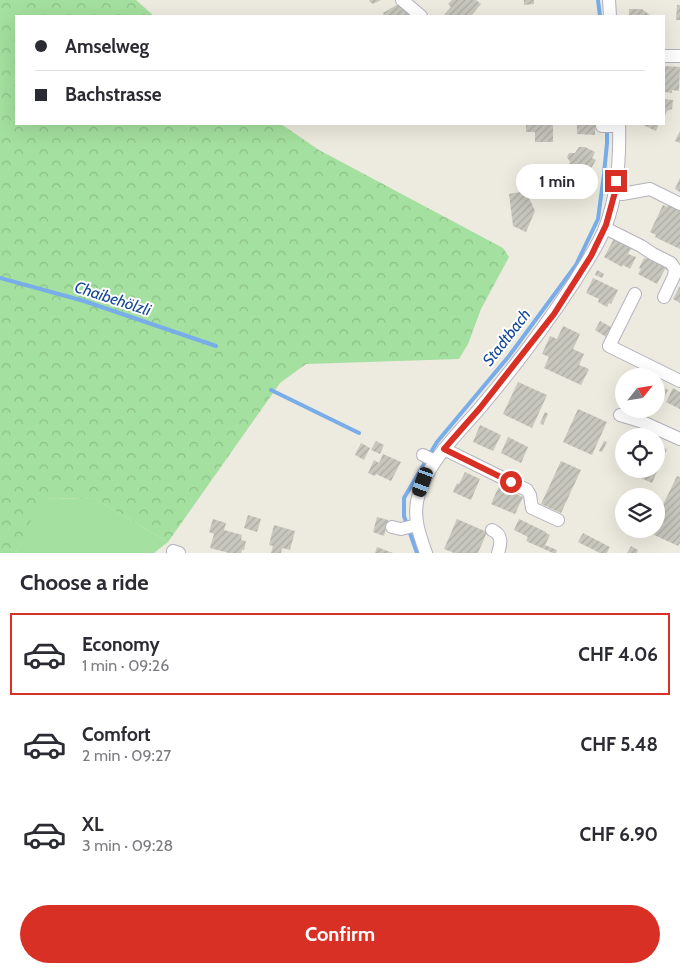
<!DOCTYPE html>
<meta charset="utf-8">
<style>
body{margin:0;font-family:Cabin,sans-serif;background:#f7f7f7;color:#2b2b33;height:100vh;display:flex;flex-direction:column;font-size:19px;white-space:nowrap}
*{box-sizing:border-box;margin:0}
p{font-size:16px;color:#7c7c81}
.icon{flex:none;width:28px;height:28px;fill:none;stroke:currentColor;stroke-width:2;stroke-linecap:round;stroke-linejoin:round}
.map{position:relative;height:553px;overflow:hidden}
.panel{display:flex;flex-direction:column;background:#fff;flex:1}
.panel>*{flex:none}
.banner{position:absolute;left:15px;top:15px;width:650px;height:110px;border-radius:0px;box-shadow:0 5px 20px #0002;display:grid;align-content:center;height:110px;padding:0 20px;background:#fff}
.needle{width:32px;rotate:60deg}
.tools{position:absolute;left:615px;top:368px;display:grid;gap:10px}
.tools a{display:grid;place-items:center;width:50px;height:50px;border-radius:50%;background:#fff;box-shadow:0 5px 20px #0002;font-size:25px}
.end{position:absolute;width:22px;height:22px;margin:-11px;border:6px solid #d93025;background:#fff;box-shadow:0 0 0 2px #fff}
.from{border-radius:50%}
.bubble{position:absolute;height:35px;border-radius:18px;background:#fff;box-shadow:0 5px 20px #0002;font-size:16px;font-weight:800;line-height:35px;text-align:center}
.car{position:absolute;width:15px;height:30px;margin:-15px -8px;border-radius:6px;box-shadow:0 0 4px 1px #0007;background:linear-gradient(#222 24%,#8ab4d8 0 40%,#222 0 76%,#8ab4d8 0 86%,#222 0)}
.banner b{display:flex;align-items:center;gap:18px;height:48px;font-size:19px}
.banner b+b{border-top:1px solid #e1e1e2}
.banner i{width:12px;height:12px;background:#2b2b33}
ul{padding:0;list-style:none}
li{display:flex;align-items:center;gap:15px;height:82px;margin:0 10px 8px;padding:0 10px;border:2px solid transparent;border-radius:0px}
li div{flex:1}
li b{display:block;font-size:19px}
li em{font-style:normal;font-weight:800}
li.on{border-color:#d93025}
li>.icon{width:45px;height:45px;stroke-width:1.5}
h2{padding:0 20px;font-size:22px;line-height:60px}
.primary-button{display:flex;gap:10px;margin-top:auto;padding:10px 20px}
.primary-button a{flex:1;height:58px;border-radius:30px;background:#d93025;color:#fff;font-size:20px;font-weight:800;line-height:58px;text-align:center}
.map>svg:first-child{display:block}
.grass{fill:#a4e09f}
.forest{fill:url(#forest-crowns)}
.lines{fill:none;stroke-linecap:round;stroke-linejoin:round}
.stream{stroke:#78ade9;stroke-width:4}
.building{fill:url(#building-hatch)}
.minor-casing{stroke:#b3b2be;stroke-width:14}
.minor{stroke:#fff;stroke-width:12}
.route{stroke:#d93025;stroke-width:6}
.labels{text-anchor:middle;stroke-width:4;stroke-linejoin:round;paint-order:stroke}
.water-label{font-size:16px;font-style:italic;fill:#154897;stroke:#fff}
</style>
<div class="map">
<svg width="680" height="553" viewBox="0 0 680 553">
<defs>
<pattern id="forest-crowns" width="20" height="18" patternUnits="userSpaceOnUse" patternTransform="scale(1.25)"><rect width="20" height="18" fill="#a4e09f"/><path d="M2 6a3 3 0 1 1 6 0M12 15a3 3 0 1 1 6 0" fill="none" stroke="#8dc089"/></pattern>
<pattern id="building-hatch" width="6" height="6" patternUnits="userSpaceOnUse" patternTransform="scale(1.25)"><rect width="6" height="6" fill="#c8c7be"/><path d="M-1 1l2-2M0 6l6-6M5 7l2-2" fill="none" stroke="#acaba3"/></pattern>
</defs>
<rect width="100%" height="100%" fill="#edeadf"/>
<!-- grass -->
<polygon class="grass" points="41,498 95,499 168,542 154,553 16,553"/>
<!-- forest -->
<polygon class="forest" points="0,0 136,0 154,16 16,16 16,124 281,124 319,150 503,248 509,257 481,309 468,344 459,359 306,364 280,383 168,542 95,499 42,498 16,553 0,553"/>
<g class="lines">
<!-- stream -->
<g class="stream">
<polyline points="598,0 600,16"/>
<polyline points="0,278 84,301 216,346"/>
<polyline points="271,390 359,433"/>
<polyline points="417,553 404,516 404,498 437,442 509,356 576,265 598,219 604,174 607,143 607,128"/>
</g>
</g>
<!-- building -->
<g class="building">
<polygon points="369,0 381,0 373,4 372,3 371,3"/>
<polygon points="452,0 476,0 481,4 471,16 443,16 451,7 448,4"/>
<polygon points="524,0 534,0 534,4 524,5"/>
<polygon points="400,3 405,11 407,10 411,16 382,16 384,15 383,13"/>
<polygon points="677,5 680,5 680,20 676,20"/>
<polygon points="629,9 642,9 651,16 629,16"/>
<polygon points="664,66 680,67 679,91 672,90 672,93 664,92"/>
<polygon points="664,99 673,100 672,109 667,111 664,117"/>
<polygon points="526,124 553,124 553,142 535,142 535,132 526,132"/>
<polygon points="577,124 595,124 595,135 577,134"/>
<polygon points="641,124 659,124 656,131"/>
<polygon points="680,131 680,143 675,141"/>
<polygon points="579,147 585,147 595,152 592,158 596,160 587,175 569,164 570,162 567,157 569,153 575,153"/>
<polygon points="680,178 680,192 675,189"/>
<polygon points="526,191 535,211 526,232 513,226 509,194"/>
<polygon points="668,204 680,210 680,249 655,237 656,235 650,232 663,205 667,207"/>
<polygon points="615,237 632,247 628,254 636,257 630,269 623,265 622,267 604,257"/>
<polygon points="647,257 669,265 667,270 665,269 657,284 638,274 641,269 639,268 644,258 646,259"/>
<polygon points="597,270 604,274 602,278 595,275"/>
<polygon points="593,278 618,290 611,304 609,303 607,307 598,302 599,299 586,293"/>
<polygon points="680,286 680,303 673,299"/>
<polygon points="600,321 611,327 606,337 595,330"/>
<polygon points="563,326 580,334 573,349 584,354 579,365 589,369 581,385 544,368 549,357 542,354 550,336 557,339"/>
<polygon points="518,382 547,395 532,428 503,414"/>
<polygon points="663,387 668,390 663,401 658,399"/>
<polygon points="673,388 680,392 680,409 666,402"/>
<polygon points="578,409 607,422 592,455 563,442"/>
<polygon points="545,412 548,414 543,425 540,423"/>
<polygon points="480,425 501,435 493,451 473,442"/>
<polygon points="508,437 528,447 521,463 501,453"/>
<polygon points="376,441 384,445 380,454 371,450"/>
<polygon points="604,441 607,442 602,452 599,451"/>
<polygon points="361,443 370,448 364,460 355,455"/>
<polygon points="656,444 667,449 652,483 621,469 656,469"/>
<polygon points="383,454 401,462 391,481 376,474 375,476 368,473 374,460 379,463"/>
<polygon points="561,461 581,470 561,513 541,504"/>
<polygon points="465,472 480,479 471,500 453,492 457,483 459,484"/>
<polygon points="677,476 680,477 680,543 678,546 650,533 652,529 656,529 656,519"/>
<polygon points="499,486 523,497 515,514 491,504"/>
<polygon points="248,515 261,519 257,532 244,528"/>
<polygon points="377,517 388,520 384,536 373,532"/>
<polygon points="213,519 226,523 224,530 242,535 241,540 246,541 244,550 242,550 241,553 229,553 210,548 214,534 209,532"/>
<polygon points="457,519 487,532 478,553 454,553 444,549"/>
<polygon points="519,519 546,532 546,533 550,535 545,545 557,550 556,553 553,553 526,541 528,537 514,530"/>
<polygon points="274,525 295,531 290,550 282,548 281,553 271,553 273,546 269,545"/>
<polygon points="583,533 610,547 607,553 600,553 578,542"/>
<polygon points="631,546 638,550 637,553 627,553"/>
<polygon points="377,547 393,553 375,553"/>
</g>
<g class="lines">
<defs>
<g id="minor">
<polyline points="402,0 421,16"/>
<polyline points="609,0 610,16"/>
<polyline points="664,56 680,56"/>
<polyline points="602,126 619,126"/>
<polyline points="615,192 622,194 650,189 680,204"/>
<polyline points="605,228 641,246 653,254 671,263 675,269 674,276 664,297"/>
<polyline points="635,294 609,346 680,381"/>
<polyline points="620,415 640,421 680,439"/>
<polyline points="444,449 527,490 530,495 532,508 558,520"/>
<polyline points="423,455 435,461"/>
<polyline points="392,527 401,529 417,525"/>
<path d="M492,530C503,535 501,544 498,553"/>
<polyline points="173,551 179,553"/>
<path d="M426,553C419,534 412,514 419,494C430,459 457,435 480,408C514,368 546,325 575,281C586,263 599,245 606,225C618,193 620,157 619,124"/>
</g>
</defs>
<!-- minor casing -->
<use href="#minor" class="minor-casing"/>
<!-- minor -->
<use href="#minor" class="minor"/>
</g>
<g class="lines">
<!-- route -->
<polyline class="route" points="511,482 444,449 480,408 554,314 591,256 606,225 615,192 616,181"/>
</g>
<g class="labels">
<!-- water labels -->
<g class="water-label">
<text transform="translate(113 298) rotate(18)" y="6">Chaibehölzli</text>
<text transform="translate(506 337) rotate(-52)" y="6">Stadtbach</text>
</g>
</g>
</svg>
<div class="tools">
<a><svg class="needle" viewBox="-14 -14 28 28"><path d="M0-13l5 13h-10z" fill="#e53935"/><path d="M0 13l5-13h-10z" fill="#7c7c81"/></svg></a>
<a><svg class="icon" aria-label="locate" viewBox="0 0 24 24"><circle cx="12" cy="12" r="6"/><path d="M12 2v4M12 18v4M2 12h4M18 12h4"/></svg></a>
<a><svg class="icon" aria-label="layers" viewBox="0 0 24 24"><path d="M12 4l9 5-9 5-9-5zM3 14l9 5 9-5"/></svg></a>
</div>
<i class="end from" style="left:511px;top:482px"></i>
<i class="end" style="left:616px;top:181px"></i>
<div class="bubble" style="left:516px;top:164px;width:82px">1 min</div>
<i class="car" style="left:423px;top:482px;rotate:200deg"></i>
<div class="banner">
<b><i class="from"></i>Amselweg</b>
<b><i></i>Bachstrasse</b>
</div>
</div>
<section class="panel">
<h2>Choose a ride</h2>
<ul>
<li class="on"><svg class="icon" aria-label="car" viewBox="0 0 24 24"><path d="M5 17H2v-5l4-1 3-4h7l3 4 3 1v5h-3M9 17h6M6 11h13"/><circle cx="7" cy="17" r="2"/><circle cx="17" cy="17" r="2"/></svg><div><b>Economy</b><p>1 min · 09:26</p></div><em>CHF 4.06</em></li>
<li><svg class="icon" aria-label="car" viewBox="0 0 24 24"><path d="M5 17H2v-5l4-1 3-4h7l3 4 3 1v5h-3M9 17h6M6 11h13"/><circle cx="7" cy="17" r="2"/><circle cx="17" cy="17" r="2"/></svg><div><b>Comfort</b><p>2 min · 09:27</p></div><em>CHF 5.48</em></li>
<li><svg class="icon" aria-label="car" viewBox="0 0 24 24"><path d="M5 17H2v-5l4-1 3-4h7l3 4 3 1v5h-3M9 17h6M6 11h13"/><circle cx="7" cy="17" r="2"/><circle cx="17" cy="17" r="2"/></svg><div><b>XL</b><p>3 min · 09:28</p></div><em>CHF 6.90</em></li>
</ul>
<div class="primary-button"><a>Confirm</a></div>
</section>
